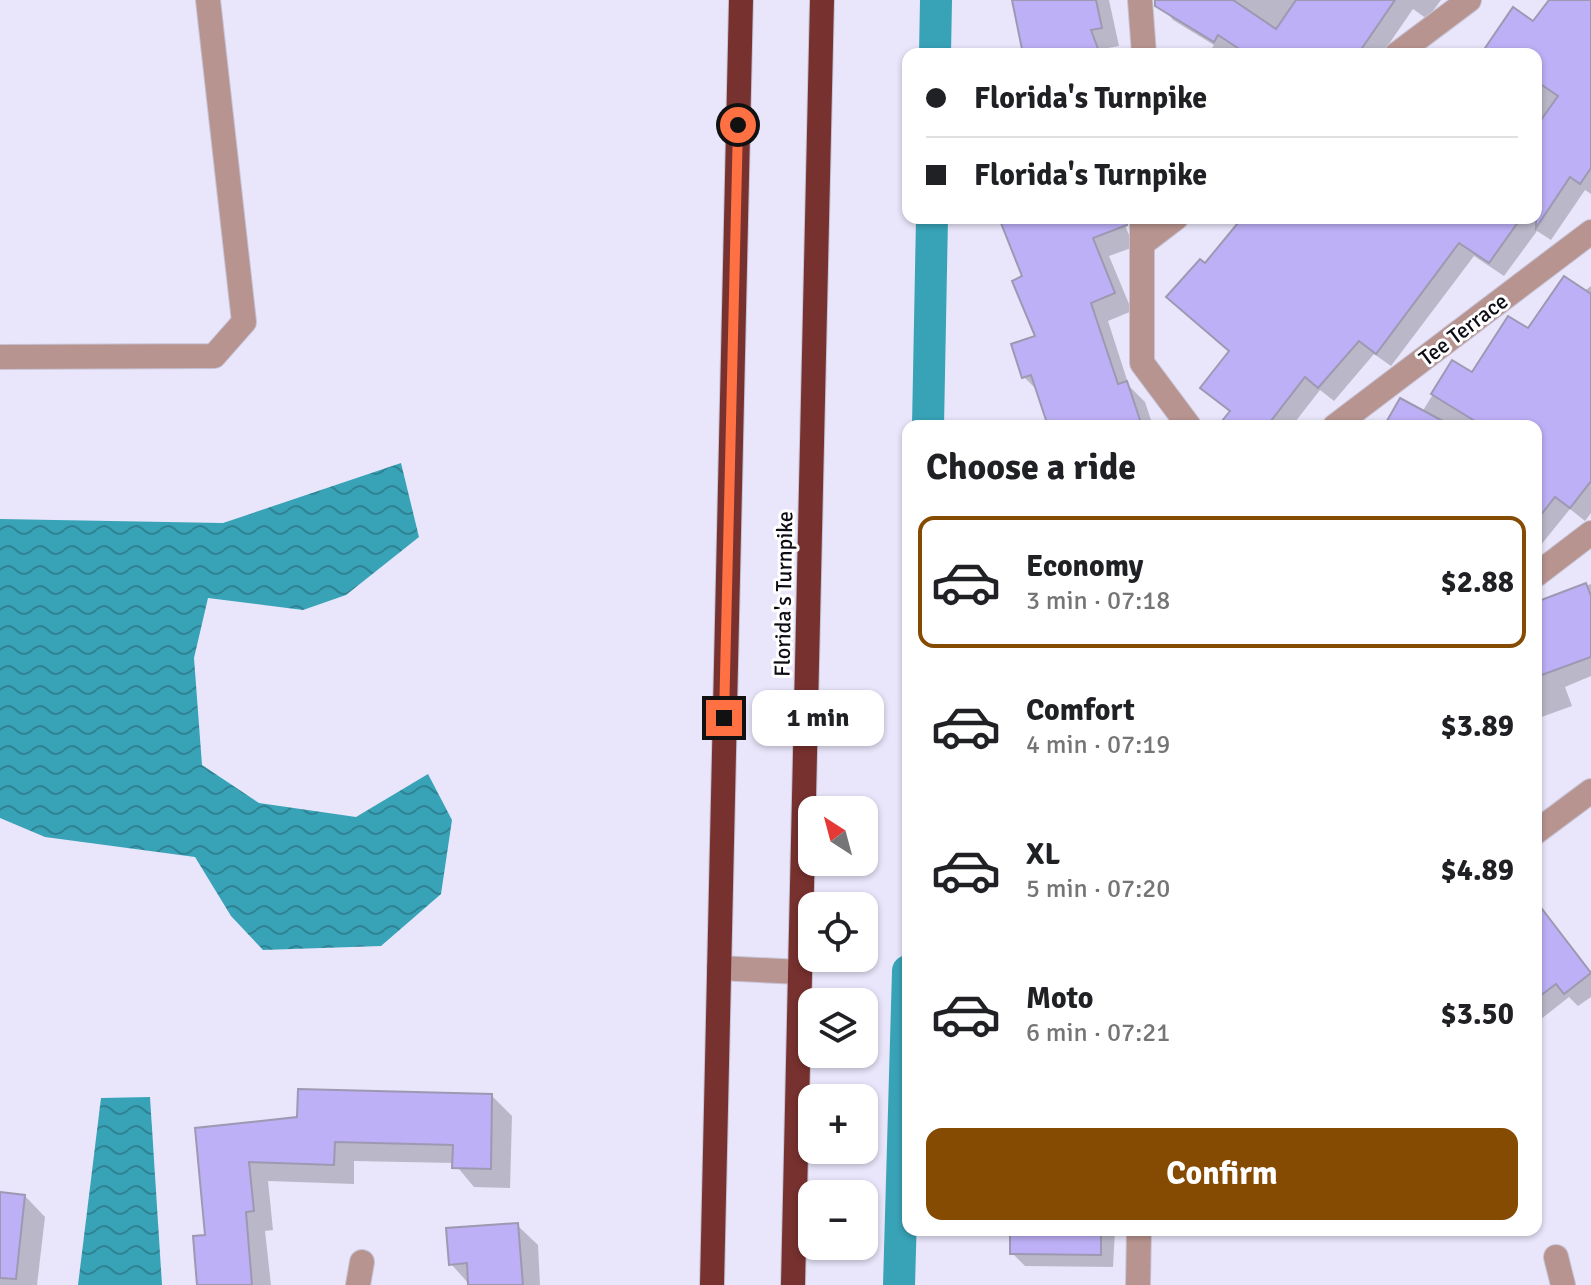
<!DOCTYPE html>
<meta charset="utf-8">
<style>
body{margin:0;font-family:Signika,sans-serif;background:#f6f6f6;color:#202124;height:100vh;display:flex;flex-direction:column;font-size:30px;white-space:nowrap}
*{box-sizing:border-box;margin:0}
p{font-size:26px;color:#757577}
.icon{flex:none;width:44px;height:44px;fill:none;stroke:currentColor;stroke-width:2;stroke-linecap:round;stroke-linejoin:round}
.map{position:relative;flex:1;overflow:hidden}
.drawer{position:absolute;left:902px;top:420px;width:640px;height:816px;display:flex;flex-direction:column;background:#fff;border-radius:16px;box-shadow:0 2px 6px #0004}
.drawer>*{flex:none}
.guide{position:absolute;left:902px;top:48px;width:640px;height:176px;border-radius:16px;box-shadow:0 2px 6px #0004;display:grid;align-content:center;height:176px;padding:0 24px;background:#fff}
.needle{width:52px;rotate:324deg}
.tools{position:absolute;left:798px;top:796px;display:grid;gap:16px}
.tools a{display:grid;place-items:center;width:80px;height:80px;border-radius:16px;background:#fff;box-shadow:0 2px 6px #0004;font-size:40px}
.end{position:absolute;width:36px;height:36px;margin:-18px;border:10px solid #ff7043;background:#111;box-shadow:0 0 0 4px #111}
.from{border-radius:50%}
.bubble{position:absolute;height:56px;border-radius:16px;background:#fff;box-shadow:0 2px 6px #0004;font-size:26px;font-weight:800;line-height:56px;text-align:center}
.guide b{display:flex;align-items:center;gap:28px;height:76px;font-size:30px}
.guide b+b{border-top:2px solid #e0e0e0}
.guide i{width:20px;height:20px;background:#202124}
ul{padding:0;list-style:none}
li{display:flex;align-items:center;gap:24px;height:132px;margin:0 16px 12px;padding:0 8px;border:4px solid transparent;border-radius:16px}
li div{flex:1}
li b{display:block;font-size:30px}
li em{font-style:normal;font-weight:800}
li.on{border-color:#864b03}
li>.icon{width:72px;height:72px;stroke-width:1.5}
h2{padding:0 24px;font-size:36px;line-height:96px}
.primary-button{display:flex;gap:16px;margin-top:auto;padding:16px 24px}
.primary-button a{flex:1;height:92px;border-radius:16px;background:#864b03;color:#fff;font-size:32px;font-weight:800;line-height:92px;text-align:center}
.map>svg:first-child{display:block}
.water{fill:url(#water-waves)}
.shadow{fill:#0003}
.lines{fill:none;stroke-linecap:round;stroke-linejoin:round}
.canal{stroke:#38a3b7;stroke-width:32}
.building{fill:#beb0f6;stroke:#9d99b2;stroke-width:2}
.minor-casing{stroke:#c6c3d6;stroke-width:26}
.highway-casing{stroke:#c6c3d6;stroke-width:26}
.minor{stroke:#b89490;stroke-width:24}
.highway{stroke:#77312f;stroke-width:24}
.route{stroke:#ff7043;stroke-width:10}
.labels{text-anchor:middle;stroke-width:6;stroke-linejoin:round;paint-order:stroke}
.street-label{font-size:22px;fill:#0d0b14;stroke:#fff}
</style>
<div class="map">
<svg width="1591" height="1285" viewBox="0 0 1591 1285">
<defs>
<pattern id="water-waves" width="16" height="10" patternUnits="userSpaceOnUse" patternTransform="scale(2)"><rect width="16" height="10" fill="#38a3b7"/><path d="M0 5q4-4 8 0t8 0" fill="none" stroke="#2e8394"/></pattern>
</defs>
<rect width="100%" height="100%" fill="#e9e6fb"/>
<!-- water -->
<g class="water">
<polygon points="401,463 419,537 346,595 303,610 208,598 194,658 202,765 259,803 356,817 428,774 452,820 441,894 381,946 263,950 231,916 195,857 45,837 0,818 0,519 223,523"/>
<polygon points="150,1097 162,1285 78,1285 101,1098"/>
</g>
<!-- shadow -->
<g class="shadow">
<polygon points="1014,0 1109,0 1119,46 1108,48 1110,54 1025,54"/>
<polygon points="1157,0 1441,0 1427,19 1413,9 1382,54 1208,54 1214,45 1173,20"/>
<polygon points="1551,0 1591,0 1591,194 1585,190 1551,240 1537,231 1504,276 1474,256 1391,366 1374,354 1334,401 1320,390 1292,426 1232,426 1231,413 1203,388 1230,352 1183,311 1205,266 1245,218 1536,218 1536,54 1483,54 1533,24"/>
<polygon points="1006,218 1122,218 1134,247 1109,256 1132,311 1108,321 1129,386 1145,402 1153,426 1050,426 1039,392 1024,377 1013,345 1037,337"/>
<polygon points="1591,286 1591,513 1585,521 1570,509 1536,551 1536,426 1386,426 1422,412 1453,362 1472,374"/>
<polygon points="1591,584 1591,676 1565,687 1572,706 1536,719 1536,623 1542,602"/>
<polygon points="1541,911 1591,972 1591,997 1578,1006 1569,997 1536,1023 1536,915"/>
<polygon points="492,1096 512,1116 510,1188 474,1187 454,1163 354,1161 354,1184 268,1181 273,1230 265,1231 271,1285 199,1285 207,1237 197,1129"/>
<polygon points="0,1194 25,1196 45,1217 37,1285 0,1285"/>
<polygon points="517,1225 538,1245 540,1285 470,1285 451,1264"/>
<polygon points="1012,1230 1115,1230 1113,1267 1025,1266 1012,1253"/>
</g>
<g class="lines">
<!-- canal -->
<g class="canal">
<polyline points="935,54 936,0"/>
<polyline points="928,426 932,218"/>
<polyline points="899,1285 908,971"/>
</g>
</g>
<!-- building -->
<g class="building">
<polygon points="1012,0 1096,0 1102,28 1091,30 1100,54 1023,54"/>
<polygon points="1155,0 1233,0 1276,29 1296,0 1395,0 1358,54 1247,54 1218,35 1214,42 1155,6"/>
<polygon points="1549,0 1591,0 1591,168 1580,184 1570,177 1536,228 1536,127 1558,96 1536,81 1536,54 1481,54 1513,7 1533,21"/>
<polygon points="999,218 1127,218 1127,225 1093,238 1115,293 1091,303 1118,384 1127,381 1142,426 1048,426 1031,375 1022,378 1011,344 1035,336 1012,281 1022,276"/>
<polygon points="1242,218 1521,218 1489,263 1459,243 1376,354 1359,341 1318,388 1305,377 1267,426 1218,426 1230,411 1200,388 1229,351 1166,297 1200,259 1205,263"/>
<polygon points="1564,276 1591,294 1591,481 1570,508 1555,497 1536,521 1536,426 1483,426 1431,394 1452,360 1472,372 1508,316 1528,328"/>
<polygon points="1400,398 1452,426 1384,426"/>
<polygon points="1586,583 1591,596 1591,657 1536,677 1536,602"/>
<polygon points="1536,901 1591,973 1564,994 1556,984 1536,999"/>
<polygon points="298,1089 492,1094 491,1169 452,1168 453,1145 335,1142 334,1165 249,1162 254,1211 246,1212 252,1285 197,1285 193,1236 205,1235 195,1128 297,1117"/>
<polygon points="0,1192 25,1195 16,1279 0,1278"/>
<polygon points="518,1223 523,1285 468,1285 467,1263 449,1265 446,1228"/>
<polygon points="1010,1230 1101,1230 1101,1255 1010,1254"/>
</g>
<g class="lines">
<defs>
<g id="minor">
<polyline points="1140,0 1144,54"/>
<polyline points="1397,54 1469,0"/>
<polyline points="1142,218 1142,363 1189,426"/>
<polyline points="1142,244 1176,218"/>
<polyline points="0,357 214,356 244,322 208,0"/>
<polyline points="1335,426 1591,232"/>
<polyline points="1536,575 1591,533"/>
<polyline points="1536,832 1591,791"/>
<polyline points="719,968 800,972"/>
<polyline points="1556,1257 1563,1285"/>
<polyline points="358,1285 362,1262"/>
<polyline points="1138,1285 1139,1230"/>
</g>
<g id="highway">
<polyline points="712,1285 741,0"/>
<polyline points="793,1285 822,0"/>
</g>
</defs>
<!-- minor casing -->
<use href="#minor" class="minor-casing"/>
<!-- highway casing -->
<use href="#highway" class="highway-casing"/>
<!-- minor -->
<use href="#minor" class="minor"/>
<!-- highway -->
<use href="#highway" class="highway"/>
</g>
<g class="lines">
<!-- route -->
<polyline class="route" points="724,718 738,125"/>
</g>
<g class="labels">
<!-- street labels -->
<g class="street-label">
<text transform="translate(1463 329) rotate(-37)" y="8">Tee Terrace</text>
<text transform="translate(783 594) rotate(-89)" y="8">Florida's Turnpike</text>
</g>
</g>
</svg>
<div class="tools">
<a><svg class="needle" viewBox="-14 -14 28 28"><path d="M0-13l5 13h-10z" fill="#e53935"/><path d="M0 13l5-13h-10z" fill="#757577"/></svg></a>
<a><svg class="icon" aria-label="locate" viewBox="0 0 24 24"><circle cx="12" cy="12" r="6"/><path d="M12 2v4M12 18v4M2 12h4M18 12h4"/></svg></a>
<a><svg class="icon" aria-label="layers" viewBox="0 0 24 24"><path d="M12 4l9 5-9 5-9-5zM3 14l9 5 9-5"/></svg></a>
<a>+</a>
<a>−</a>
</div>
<i class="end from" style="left:738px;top:125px"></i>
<i class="end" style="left:724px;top:718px"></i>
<div class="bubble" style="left:752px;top:690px;width:132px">1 min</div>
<div class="guide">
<b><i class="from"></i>Florida's Turnpike</b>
<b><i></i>Florida's Turnpike</b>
</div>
<section class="drawer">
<h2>Choose a ride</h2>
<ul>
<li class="on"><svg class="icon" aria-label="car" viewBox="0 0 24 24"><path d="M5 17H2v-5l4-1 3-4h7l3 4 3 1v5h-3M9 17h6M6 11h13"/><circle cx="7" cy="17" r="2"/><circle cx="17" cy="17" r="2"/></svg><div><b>Economy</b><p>3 min · 07:18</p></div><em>$2.88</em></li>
<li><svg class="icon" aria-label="car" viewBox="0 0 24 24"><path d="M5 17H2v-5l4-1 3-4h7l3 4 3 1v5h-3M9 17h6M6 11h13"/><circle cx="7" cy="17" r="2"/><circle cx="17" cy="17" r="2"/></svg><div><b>Comfort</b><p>4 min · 07:19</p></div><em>$3.89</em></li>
<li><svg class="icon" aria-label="car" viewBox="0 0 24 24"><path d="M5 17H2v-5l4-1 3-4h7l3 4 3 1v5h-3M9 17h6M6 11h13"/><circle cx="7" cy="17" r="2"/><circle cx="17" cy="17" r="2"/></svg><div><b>XL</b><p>5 min · 07:20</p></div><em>$4.89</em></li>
<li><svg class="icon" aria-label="car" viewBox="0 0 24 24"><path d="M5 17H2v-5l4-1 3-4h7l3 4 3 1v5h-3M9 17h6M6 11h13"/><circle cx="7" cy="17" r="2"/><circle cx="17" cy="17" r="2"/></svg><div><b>Moto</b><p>6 min · 07:21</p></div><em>$3.50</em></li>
</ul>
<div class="primary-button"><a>Confirm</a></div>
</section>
</div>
